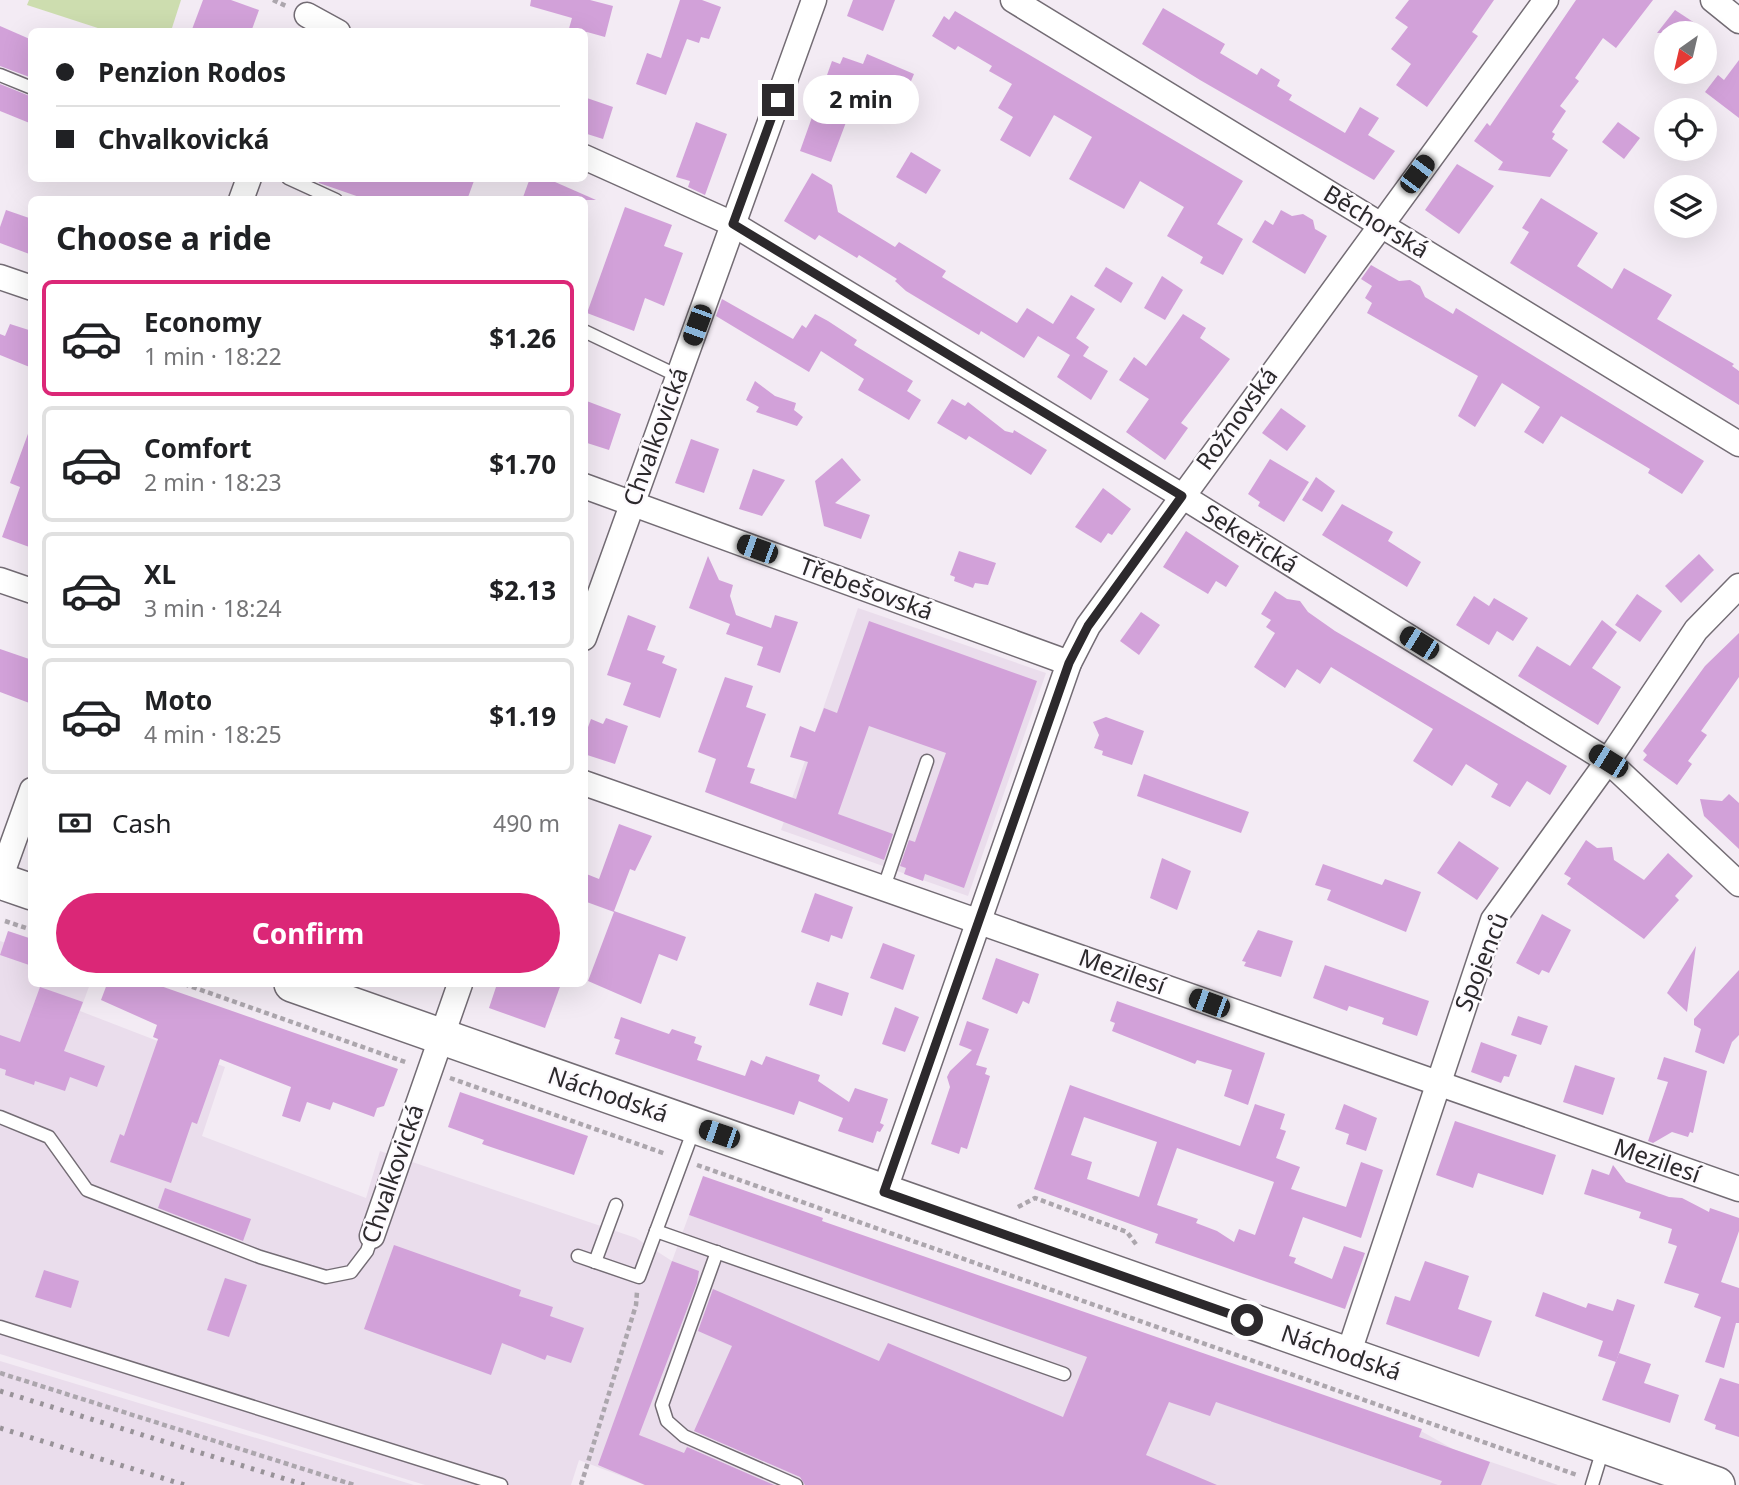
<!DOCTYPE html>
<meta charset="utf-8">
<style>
body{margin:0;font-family:"Noto Sans",sans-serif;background:#f2f2f2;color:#202124;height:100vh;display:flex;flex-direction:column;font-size:26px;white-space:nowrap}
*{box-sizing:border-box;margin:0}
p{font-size:23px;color:#757577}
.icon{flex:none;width:38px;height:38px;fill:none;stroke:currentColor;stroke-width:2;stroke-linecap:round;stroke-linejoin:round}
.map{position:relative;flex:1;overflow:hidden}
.drawer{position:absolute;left:28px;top:196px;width:560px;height:791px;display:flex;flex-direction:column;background:#fff;border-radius:10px;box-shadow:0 7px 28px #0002}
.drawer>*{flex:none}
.banner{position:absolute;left:28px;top:28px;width:560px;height:154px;border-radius:10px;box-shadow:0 7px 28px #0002;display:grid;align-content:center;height:154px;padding:0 28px;background:#fff}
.needle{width:46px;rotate:214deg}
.buttons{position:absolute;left:1654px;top:21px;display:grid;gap:14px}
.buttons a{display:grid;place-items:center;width:63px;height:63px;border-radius:50%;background:#fff;box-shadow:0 7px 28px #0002;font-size:35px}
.end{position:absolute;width:32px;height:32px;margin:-16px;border:9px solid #2c292c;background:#fff;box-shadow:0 0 0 4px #fff}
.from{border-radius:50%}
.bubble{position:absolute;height:49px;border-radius:24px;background:#fff;box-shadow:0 7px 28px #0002;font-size:23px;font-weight:700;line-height:49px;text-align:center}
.car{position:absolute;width:21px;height:42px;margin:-21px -10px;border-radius:9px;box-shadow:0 0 5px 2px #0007;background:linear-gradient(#222 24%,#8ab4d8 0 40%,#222 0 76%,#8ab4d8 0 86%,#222 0)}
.banner b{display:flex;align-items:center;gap:24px;height:66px;font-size:26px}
.banner b+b{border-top:2px solid #e0e0e0}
.banner i{width:18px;height:18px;background:#202124}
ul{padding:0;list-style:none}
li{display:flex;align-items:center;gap:21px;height:116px;margin:0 14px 10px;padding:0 14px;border:4px solid #e0e0e0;border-radius:10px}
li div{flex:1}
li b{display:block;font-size:26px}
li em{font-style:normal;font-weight:700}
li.active{border-color:#db2777}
li>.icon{width:63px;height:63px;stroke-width:1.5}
h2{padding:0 28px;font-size:32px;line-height:84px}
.pay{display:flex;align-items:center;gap:18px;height:77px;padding:0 28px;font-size:26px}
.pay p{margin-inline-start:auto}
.primary-button{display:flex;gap:14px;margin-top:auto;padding:14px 28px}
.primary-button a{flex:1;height:80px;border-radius:42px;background:#db2777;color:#fff;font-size:28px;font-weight:700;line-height:80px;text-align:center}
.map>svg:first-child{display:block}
.built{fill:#eaddec}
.green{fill:#cdddaf}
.building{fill:#d2a1d9;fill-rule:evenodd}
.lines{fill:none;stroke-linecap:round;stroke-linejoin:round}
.service-casing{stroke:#736c74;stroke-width:15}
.minor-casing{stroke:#736c74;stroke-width:27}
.secondary-casing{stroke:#736c74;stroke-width:38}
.path{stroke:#aca6ad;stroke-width:4.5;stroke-dasharray:5 3.5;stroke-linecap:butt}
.service{stroke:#fff;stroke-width:12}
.minor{stroke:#fff;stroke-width:24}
.secondary{stroke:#fff;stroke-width:35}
.rail{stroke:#989298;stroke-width:5;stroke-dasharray:3.5 7;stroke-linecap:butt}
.route{stroke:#2c292c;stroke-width:9}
.labels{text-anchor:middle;stroke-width:5;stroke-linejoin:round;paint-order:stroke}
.street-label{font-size:24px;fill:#2c292c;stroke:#fdfafe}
</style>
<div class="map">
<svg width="1739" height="1485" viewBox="0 0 1739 1485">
<rect width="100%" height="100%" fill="#f3ebf4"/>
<!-- built -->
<g class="built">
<polygon points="858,608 1046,673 968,896 781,830"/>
<polygon points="0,941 31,951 32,984 90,984 80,1011 225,1067 202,1136 366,1198 380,1151 636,1238 672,1261 689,1215 1407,1469 1421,1431 1453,1449 1558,1485 645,1485 579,1460 571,1485 425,1485 0,1354"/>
<polygon points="0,1361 152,1407 414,1485 0,1485"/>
</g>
<!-- green -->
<polygon class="green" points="29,0 181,0 171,31 107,31 27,5"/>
<!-- building -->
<g class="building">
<polygon points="203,0 231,0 259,10 251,32 191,32"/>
<polygon points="531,0 590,0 613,6 605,37 587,32 568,32 572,18 530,6"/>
<polygon points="680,0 702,0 721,7 709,39 701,37 699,43 687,39 666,95 636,84 647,53 661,58"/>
<polygon points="853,0 895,0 883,31 847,16"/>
<polygon points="1409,0 1494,0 1472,32 1478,36 1427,107 1396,85 1411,64 1391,49 1408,27 1395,18"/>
<polygon points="1576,0 1653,0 1616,48 1603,38 1575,78 1579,81 1560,106 1566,111 1552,132 1555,134 1552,139 1568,150 1550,177 1498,170 1503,162 1474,141 1487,123 1490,126"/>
<polygon points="1163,8 1225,44 1220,53 1257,75 1261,68 1280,80 1277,86 1292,95 1289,100 1345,133 1360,107 1379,118 1368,135 1395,151 1374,180 1200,80 1142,44"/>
<polygon points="1675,10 1710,33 1657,33"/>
<polygon points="955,11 1243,181 1217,224 1243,239 1223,275 1200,263 1203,257 1167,236 1184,207 1140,181 1124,209 1069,179 1092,137 1054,115 1030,157 1000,140 1013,117 998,108 1012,84 989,71 992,66 958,46 955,50 932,36 944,16 949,20"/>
<polygon points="0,26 32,40 32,78 0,66"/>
<polygon points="867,54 914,74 901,105 865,90 854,120 848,117 831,162 800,151 832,61 840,64 843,57 863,64"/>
<polygon points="1739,60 1739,118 1705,92 1718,75 1724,80"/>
<polygon points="0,84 32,97 32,124 0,111"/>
<polygon points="584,97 613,107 603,139 584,133"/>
<polygon points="696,122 727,134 705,195 688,187 690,181 676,177"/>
<polygon points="1618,122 1640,138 1624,159 1602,142"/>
<polygon points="911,152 941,170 926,194 896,177"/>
<polygon points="1457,164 1494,186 1459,234 1425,210"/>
<polygon points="812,173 832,185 838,212 895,247 899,242 946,271 942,277 1017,323 1027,308 1053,324 1071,295 1095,309 1076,338 1089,347 1083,356 1108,371 1091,400 1057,377 1070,355 1038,336 1024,358 981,331 979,335 906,291 895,281 897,279 859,255 857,258 819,235 815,240 784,221"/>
<polygon points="317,178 475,178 467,200 368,200 319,183"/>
<polygon points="530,178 546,178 596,200 522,200"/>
<polygon points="1541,198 1598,233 1577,266 1612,289 1624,268 1672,295 1657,319 1734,364 1732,366 1739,371 1739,405 1510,263 1529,232 1522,228"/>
<polygon points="625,207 672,225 664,246 683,253 664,306 645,298 634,331 587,313"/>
<polygon points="6,210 32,219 32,255 0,243 0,227"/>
<polygon points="1281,210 1292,216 1303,214 1313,220 1315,229 1327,236 1305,274 1252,242 1265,220 1273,225"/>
<polygon points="1371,265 1399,281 1410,280 1420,286 1425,297 1453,314 1456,308 1704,461 1682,494 1648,473 1650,469 1561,416 1543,444 1524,432 1540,407 1502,383 1475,427 1458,416 1478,376 1367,313 1372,303 1365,298 1372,286 1361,279"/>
<polygon points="1106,267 1133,283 1121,303 1094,286"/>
<polygon points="1162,276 1183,290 1165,320 1144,308"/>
<polygon points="722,299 793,339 802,325 806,328 815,314 828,321 857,340 854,345 913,381 907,391 921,400 909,420 858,390 864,379 821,351 809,372 716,316"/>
<polygon points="1183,314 1206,328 1200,338 1230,359 1181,423 1188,428 1165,460 1126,432 1149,399 1119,380 1134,357 1146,366"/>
<polygon points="10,324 32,331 32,368 0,355 0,334 5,336"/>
<polygon points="755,381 775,396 796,403 794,410 803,417 797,426 756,412 759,407 746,400"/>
<polygon points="952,399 965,406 968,402 1005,431 1013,433 1014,430 1047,450 1031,475 969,436 966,440 937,423"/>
<polygon points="584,400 621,414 609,450 584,442"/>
<polygon points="1281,408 1306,426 1287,451 1262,433"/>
<polygon points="29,431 32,432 32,548 2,537 20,487 10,483"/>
<polygon points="691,439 719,449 704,493 675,483"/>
<polygon points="842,458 861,480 835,503 870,515 861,539 824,526 815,481"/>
<polygon points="1270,459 1309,482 1284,522 1258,506 1260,502 1248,494"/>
<polygon points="753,469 785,480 762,516 739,509"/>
<polygon points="1316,477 1335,491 1322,512 1302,500"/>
<polygon points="1103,488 1131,509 1112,535 1108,533 1101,543 1075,527"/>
<polygon points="1342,504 1393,532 1388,541 1421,562 1407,587 1322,535"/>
<polygon points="1186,531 1239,566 1226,587 1216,581 1208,594 1163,567"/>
<polygon points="959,551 996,563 988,585 975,583 973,588 954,581 955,577 950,575"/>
<polygon points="1699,554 1714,570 1681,603 1665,586"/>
<polygon points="708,556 719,580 733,585 730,596 736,615 771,628 775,615 798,622 780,673 757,665 763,647 726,634 730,624 689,608"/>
<polygon points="1275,591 1287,599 1300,601 1308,612 1335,631 1567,766 1550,795 1527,781 1510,807 1491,797 1498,784 1466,764 1452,786 1413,761 1433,729 1331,667 1320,684 1297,669 1285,688 1254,667 1275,633 1266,627 1271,620 1261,614"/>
<polygon points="1637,594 1662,611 1640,642 1615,625"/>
<polygon points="1474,596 1489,606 1494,598 1528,618 1513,641 1497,631 1489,645 1456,625"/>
<polygon points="1141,612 1160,625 1139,655 1120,641"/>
<polygon points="628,615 656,626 647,650 665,656 662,663 677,669 660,718 623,705 631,683 607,675"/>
<polygon points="1602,620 1617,632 1592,668 1621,687 1598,725 1518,676 1537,646 1570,666"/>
<polygon points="869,621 1037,681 964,888 925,874 923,881 904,874 906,868 900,866 909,840 915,842 946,753 869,726 838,814 893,834 884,860 705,792 716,759 698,752 725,677 753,686 746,707 766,714 747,767 755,769 750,783 796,799 808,762 790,757 800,726 815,732 824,708 837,713"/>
<polygon points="1739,633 1739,677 1701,731 1707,735 1688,761 1692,764 1677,785 1643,760 1647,755 1643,751 1705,666"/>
<polygon points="0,649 32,660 32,704 0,692"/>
<polygon points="1106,717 1144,731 1132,765 1102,755 1103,751 1094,748 1099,735 1093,722"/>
<polygon points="606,718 628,726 615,764 584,754 584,738 591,719 603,724"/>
<polygon points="1144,774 1249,812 1241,833 1137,796"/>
<polygon points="1729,794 1739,803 1739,849 1704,816 1700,799 1722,801"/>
<polygon points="619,824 652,836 635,871 630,869 614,911 686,937 677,961 659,954 641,1004 588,981 614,912 584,901 584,873 599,879"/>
<polygon points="1586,840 1597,848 1612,847 1614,860 1644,880 1668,853 1693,876 1675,896 1679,900 1644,939 1567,884 1571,878 1564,874"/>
<polygon points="1459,841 1499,868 1477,900 1437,873"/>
<polygon points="1162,858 1191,871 1177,910 1150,898"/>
<polygon points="1323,864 1382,885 1385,879 1421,892 1406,932 1327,900 1331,890 1315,885"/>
<polygon points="815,893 853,907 842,939 831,935 829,942 801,932"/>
<polygon points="1542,914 1571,930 1549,973 1542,970 1539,975 1516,963"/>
<polygon points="1258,930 1293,941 1281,977 1244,966 1246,962 1242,961"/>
<polygon points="8,931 32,939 32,966 0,955"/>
<polygon points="883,943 915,955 903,990 870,978"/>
<polygon points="1696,946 1687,1012 1667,993"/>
<polygon points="996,958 1039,974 1029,1004 1023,1001 1017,1014 982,999"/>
<polygon points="1325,965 1429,1001 1417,1036 1382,1024 1384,1018 1349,1006 1347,1011 1313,998"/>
<polygon points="1739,970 1739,1035 1732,1042 1724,1064 1695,1052 1701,1029 1694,1025 1694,1019"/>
<polygon points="817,982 849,993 842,1016 809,1005"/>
<polygon points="107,984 155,984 398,1069 384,1106 377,1108 374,1117 333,1102 330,1110 307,1102 300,1122 282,1116 291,1087 220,1059 197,1124 192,1122 171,1183 110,1162 120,1134 124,1136 158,1039 153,1037 157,1025 101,1000"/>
<polygon points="497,984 561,984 545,1028 489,1008"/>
<polygon points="40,987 83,1002 64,1051 105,1066 97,1087 70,1077 65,1091 35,1081 34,1085 5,1075 6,1070 0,1068 0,1035 20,1042"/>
<polygon points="1117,1001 1265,1053 1248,1105 1224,1096 1232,1070 1197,1060 1195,1064 1112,1031 1115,1023 1110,1021"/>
<polygon points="895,1007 919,1017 905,1052 882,1044"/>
<polygon points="1518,1016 1548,1026 1541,1045 1511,1035"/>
<polygon points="621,1017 669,1034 672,1029 696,1037 694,1043 702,1046 697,1060 745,1076 751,1060 762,1065 766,1056 820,1075 818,1081 849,1102 855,1088 888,1099 880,1123 884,1125 880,1132 877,1131 873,1143 838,1131 843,1118 799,1101 794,1115 615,1054 620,1040 614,1038"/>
<polygon points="967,1021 989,1029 976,1065 987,1068 985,1074 990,1076 967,1149 961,1147 959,1154 931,1144 950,1087 947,1077 950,1071 972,1050 959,1045"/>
<polygon points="1481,1042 1517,1055 1509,1077 1504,1076 1501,1083 1471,1072"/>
<polygon points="1664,1057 1707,1071 1693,1133 1690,1132 1688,1137 1672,1132 1653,1143 1648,1141 1668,1082 1657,1079"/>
<polygon points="1575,1065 1615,1078 1603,1115 1563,1102"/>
<path d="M1070,1085L1240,1146L1255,1104L1285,1114L1280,1129L1286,1131L1276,1158L1300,1167L1291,1189L1346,1207L1361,1162L1383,1170L1361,1238L1303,1217L1289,1256L1296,1258L1294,1263L1332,1279L1344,1246L1365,1253L1345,1309L1155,1243L1158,1234L1034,1189ZM1084,1117L1157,1142L1139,1197L1087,1179L1092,1162L1071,1155ZM1177,1148L1274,1182L1255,1235L1239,1229L1234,1242L1217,1231L1196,1223L1198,1219L1157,1205Z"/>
<polygon points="460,1092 588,1136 574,1175 482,1144 484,1140 448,1127"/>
<polygon points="1344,1104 1377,1118 1366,1151 1346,1144 1349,1134 1335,1129"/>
<polygon points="1455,1121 1556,1155 1543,1195 1478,1173 1473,1188 1436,1175"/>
<polygon points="1613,1165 1626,1182 1669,1197 1682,1198 1709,1212 1710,1208 1739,1218 1739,1231 1721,1282 1739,1288 1739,1323 1736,1323 1724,1368 1705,1362 1721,1317 1694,1307 1699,1294 1664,1283 1677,1246 1668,1243 1672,1229 1639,1218 1641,1212 1584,1194 1592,1169 1609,1175"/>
<polygon points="703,1176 823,1218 822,1221 1422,1429 1419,1437 1490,1462 1481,1485 1440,1485 1442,1481 1216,1402 1210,1416 1169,1402 1146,1455 1217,1485 805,1485 800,1477 694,1431 732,1346 698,1331 713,1289 879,1361 888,1343 1063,1417 1087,1357 689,1215"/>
<polygon points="165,1188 251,1219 243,1241 158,1208"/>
<polygon points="394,1245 521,1290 519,1296 553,1307 550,1316 584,1328 571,1363 547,1355 545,1360 502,1343 491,1375 364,1329"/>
<polygon points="672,1261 699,1271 697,1283 639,1435 684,1453 687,1447 774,1485 645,1485 598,1465"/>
<polygon points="1425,1261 1469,1276 1458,1309 1492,1321 1479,1357 1386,1324 1395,1296 1410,1301"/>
<polygon points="44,1270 79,1281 71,1308 35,1297"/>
<polygon points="225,1278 247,1285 229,1337 207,1330"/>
<polygon points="1543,1292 1586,1308 1588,1303 1613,1311 1617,1299 1635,1305 1616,1362 1598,1356 1603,1341 1535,1316"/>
<polygon points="1619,1353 1651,1364 1644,1383 1679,1395 1670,1423 1602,1400"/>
<polygon points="1720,1378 1739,1384 1739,1437 1715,1429 1716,1425 1704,1420"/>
</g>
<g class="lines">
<defs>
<g id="service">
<polyline points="0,75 32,88"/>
<polyline points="288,178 336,200"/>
<polyline points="584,331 678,376"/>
<polyline points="884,887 927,761"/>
<polyline points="0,1117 49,1137 87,1190 260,1257 326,1277 351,1272 367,1251 372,1236"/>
<polyline points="656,1231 1064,1374"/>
<polyline points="717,1252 662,1405 667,1421 684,1436 796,1485"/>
<polyline points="578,1256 639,1277 694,1129"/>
<polyline points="595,1262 616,1205"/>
<polyline points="0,1327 501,1485"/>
<polyline points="1592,1485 1603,1449"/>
</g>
<g id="minor">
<polyline points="1013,0 1739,444"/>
<polyline points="1713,0 1739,21"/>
<polyline points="307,15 338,32"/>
<polyline points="584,157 733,224 1182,496 1608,761 1739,884"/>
<polyline points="241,200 249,178"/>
<polyline points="0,277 32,288"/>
<polyline points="584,486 1069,663"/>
<polyline points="0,580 32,591"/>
<polyline points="584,638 814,0"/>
<polyline points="584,783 1739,1189"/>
<polyline points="0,879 32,790"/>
<polyline points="884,1192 1069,663 1088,626 1546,0"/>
<polyline points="372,1236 460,984"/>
<polyline points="1348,1355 1493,920 1608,761 1696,630 1739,586"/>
</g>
<g id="secondary">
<polyline points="0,881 32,892"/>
<polyline points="292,984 1717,1485"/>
</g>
</defs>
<!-- service casing -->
<use href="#service" class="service-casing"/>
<!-- minor casing -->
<use href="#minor" class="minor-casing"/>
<!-- secondary casing -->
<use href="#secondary" class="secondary-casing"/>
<!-- path -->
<g class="path">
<polyline points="273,0 286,6"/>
<polyline points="5,921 32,930"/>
<polyline points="184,984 408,1063"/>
<polyline points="450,1078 666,1154"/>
<polyline points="697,1165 1577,1475"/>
<polyline points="1018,1207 1035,1198 1127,1232 1138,1247"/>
<polyline points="0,1373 354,1485"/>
<polyline points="581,1485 636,1305 637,1292"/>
</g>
<!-- service -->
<use href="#service" class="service"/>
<!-- minor -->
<use href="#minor" class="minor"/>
<!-- secondary -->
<use href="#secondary" class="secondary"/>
<!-- rail -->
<g class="rail">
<polyline points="0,1391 305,1485"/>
<polyline points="0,1428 185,1485"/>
</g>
</g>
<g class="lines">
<!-- route -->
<polyline class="route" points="778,100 733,224 1182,496 1088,626 1069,663 884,1192 1247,1320"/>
</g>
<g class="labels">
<!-- street labels -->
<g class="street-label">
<text transform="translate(1376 222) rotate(31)" y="8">Běchorská</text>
<text transform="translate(1237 419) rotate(-54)" y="8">Rožnovská</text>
<text transform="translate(656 437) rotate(-70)" y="8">Chvalkovická</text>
<text transform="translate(1250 539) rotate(32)" y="8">Sekeřická</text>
<text transform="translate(866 589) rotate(20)" y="8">Třebešovská</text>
<text transform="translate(1482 962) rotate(-68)" y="8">Spojenců</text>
<text transform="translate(1122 972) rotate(20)" y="8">Mezilesí</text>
<text transform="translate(608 1095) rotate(19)" y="8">Náchodská</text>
<text transform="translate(1657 1161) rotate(19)" y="8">Mezilesí</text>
<text transform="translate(393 1174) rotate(-71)" y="8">Chvalkovická</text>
<text transform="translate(1341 1353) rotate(19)" y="8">Náchodská</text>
</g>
</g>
</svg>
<div class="buttons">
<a><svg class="needle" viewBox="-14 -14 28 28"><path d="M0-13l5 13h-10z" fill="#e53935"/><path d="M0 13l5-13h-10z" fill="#757577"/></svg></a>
<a><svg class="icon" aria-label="locate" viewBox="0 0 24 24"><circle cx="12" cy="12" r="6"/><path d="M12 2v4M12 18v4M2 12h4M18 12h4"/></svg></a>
<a><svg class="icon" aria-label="layers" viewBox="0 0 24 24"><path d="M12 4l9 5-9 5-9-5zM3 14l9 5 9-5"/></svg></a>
</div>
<i class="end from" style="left:1247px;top:1320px"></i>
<i class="end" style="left:778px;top:100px"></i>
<div class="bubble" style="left:803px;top:75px;width:116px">2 min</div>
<i class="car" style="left:1417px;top:174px;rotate:37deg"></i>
<i class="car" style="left:697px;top:325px;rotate:200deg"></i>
<i class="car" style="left:757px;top:549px;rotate:290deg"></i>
<i class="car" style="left:1419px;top:643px;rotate:302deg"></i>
<i class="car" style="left:1608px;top:761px;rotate:302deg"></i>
<i class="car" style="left:1209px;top:1003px;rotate:290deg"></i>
<i class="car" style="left:719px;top:1134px;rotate:289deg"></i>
<div class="banner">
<b><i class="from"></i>Penzion Rodos</b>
<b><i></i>Chvalkovická</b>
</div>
<section class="drawer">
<h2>Choose a ride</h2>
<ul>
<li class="active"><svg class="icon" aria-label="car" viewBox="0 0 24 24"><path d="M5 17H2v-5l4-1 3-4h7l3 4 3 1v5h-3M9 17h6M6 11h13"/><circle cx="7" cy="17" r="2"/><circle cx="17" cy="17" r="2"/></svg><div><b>Economy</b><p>1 min · 18:22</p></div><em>$1.26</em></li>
<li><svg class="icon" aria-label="car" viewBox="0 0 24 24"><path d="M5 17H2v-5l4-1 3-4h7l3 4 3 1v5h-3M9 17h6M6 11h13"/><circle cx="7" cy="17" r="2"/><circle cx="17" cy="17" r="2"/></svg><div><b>Comfort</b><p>2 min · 18:23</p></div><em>$1.70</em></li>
<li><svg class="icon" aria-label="car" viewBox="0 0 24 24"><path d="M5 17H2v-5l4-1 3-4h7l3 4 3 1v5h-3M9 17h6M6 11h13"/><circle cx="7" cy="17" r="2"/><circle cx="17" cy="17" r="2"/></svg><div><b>XL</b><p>3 min · 18:24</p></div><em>$2.13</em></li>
<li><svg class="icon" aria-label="car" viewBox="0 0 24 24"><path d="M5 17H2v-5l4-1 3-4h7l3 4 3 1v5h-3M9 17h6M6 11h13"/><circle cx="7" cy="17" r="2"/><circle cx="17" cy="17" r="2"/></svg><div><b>Moto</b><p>4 min · 18:25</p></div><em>$1.19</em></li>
</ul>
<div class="pay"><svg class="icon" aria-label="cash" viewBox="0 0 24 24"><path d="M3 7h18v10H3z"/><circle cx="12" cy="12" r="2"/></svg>Cash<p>490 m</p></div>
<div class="primary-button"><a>Confirm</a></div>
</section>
</div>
